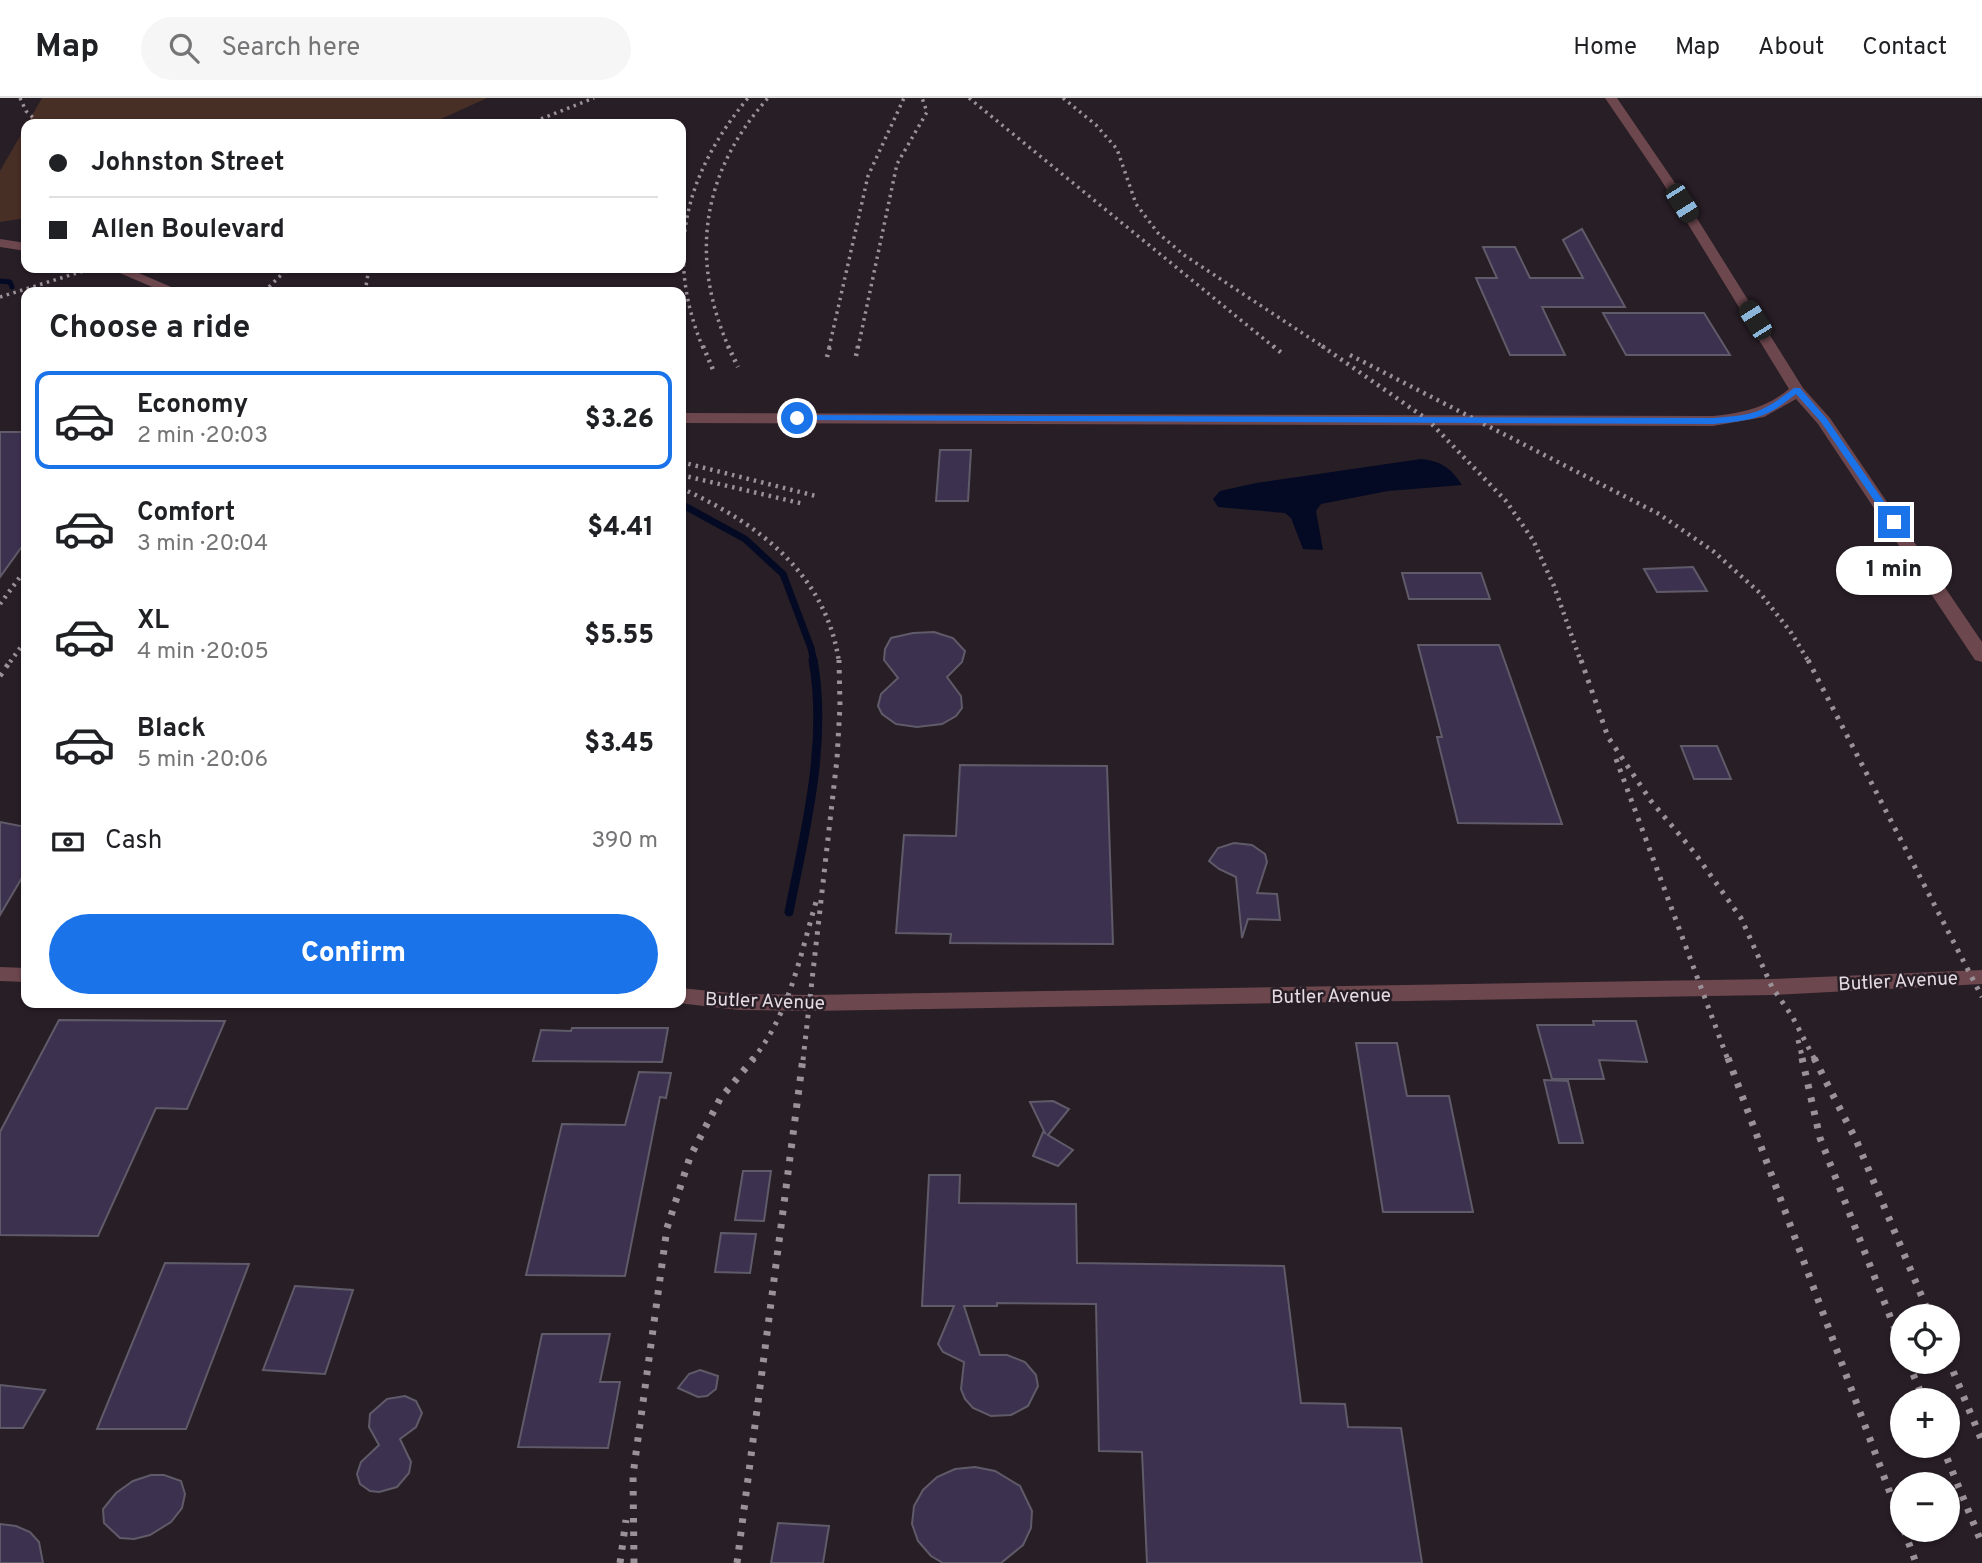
<!DOCTYPE html>
<meta charset="utf-8">
<style>
body{margin:0;font-family:Overpass,sans-serif;background:#f6f6f6;color:#202124;height:100vh;display:flex;flex-direction:column;font-size:26px;white-space:nowrap}
*{box-sizing:border-box;margin:0}
p{font-size:23px;color:#757577}
.icon{flex:none;width:38px;height:38px;fill:none;stroke:currentColor;stroke-width:2;stroke-linecap:round;stroke-linejoin:round}
.map{position:relative;flex:1;overflow:hidden}
.sheet{position:absolute;left:21px;top:189px;width:665px;height:721px;display:flex;flex-direction:column;background:#fff;border-radius:14px;box-shadow:0 2px 5px #0004}
.sheet>*{flex:none}
.top-card{position:absolute;left:21px;top:21px;width:665px;height:154px;border-radius:14px;box-shadow:0 2px 5px #0004;display:grid;align-content:center;height:154px;padding:0 28px;background:#fff}
.tools{position:absolute;left:1890px;top:1206px;display:grid;gap:14px}
.tools a{display:grid;place-items:center;width:70px;height:70px;border-radius:50%;background:#fff;box-shadow:0 2px 5px #0004;font-size:35px}
.end{position:absolute;width:32px;height:32px;margin:-16px;border:9px solid #1a73e8;background:#fff;box-shadow:0 0 0 4px #fff}
.from{border-radius:50%}
.bubble{position:absolute;height:49px;border-radius:24px;background:#fff;box-shadow:0 2px 5px #0004;font-size:23px;font-weight:800;line-height:49px;text-align:center}
.car{position:absolute;width:21px;height:42px;margin:-21px -10px;border-radius:9px;box-shadow:0 0 5px 2px #0007;background:linear-gradient(#222 24%,#8ab4d8 0 40%,#222 0 76%,#8ab4d8 0 86%,#222 0)}
.top-card b{display:flex;align-items:center;gap:24px;height:66px;font-size:26px}
.top-card b+b{border-top:2px solid #e0e0e0}
.top-card i{width:18px;height:18px;background:#202124}
ul{padding:0;list-style:none}
li{display:flex;align-items:center;gap:21px;height:98px;margin:0 14px 10px;padding:0 14px;border:4px solid transparent;border-radius:14px}
li div{flex:1}
li b{display:block;font-size:26px}
li em{font-style:normal;font-weight:800}
li.selected{border-color:#1a73e8}
li>.icon{width:63px;height:63px;stroke-width:1.5}
h2{padding:0 28px;font-size:32px;line-height:84px}
.pay{display:flex;align-items:center;gap:18px;height:77px;padding:0 28px;font-size:26px}
.pay p{margin-inline-start:auto}
.button{display:flex;gap:14px;margin-top:auto;padding:14px 28px}
.button a{flex:1;height:80px;border-radius:42px;background:#1a73e8;color:#fff;font-size:28px;font-weight:800;line-height:80px;text-align:center}
header{display:flex;align-items:center;gap:42px;box-sizing:border-box;height:98px;padding:0 35px;background:#fff;border-bottom:2px solid #e0e0e0}
header strong{font-size:33px}
nav{display:flex;gap:38px;margin-inline-start:auto;font-size:24px}
.search{width:490px;height:63px;background:#f6f6f6;display:flex;align-items:center;gap:18px;box-sizing:border-box;padding:0 24px;border-radius:38px;color:#757577;font-size:26px}
.map>svg:first-child{display:block}
.green{fill:#482f26}
.water{fill:#040a24}
.lines{fill:none;stroke-linecap:round;stroke-linejoin:round}
.stream-far2{stroke:#040a24;stroke-width:5}
.stream-far1{stroke:#040a24;stroke-width:7}
.stream{stroke:#040a24;stroke-width:9}
.building{fill:#3d3150;stroke:#5f5b68;stroke-width:2}
.minor{fill:#6d474e;fill-rule:evenodd}
.rail-far3{stroke:#9b9299;stroke-width:3.5;stroke-dasharray:2.5 4.5;stroke-linecap:butt}
.rail-far2{stroke:#9b9299;stroke-width:4.5;stroke-dasharray:2.5 5;stroke-linecap:butt}
.rail-far1{stroke:#9b9299;stroke-width:5;stroke-dasharray:3.5 7;stroke-linecap:butt}
.rail{stroke:#9b9299;stroke-width:7;stroke-dasharray:4.5 9;stroke-linecap:butt}
.route{fill:#1a73e8}
.labels{text-anchor:middle;stroke-width:5;stroke-linejoin:round;paint-order:stroke}
.street-label{font-size:19px;fill:#e4dce2;stroke:#281e26}
</style>
<header>
<strong>Map</strong>
<div class="search"><svg class="icon" aria-label="search" viewBox="0 0 24 24"><circle cx="10" cy="10" r="6"/><path d="M15 15l6 6"/></svg>Search here</div>
<nav><a>Home</a><a>Map</a><a>About</a><a>Contact</a></nav>
</header>
<div class="map">
<svg width="1982" height="1465" viewBox="0 0 1982 1465">
<rect width="100%" height="100%" fill="#281e26"/>
<!-- green -->
<g class="green">
<polygon points="42,0 487,0 430,26 27,26"/>
<polygon points="26,28 26,120 0,124 0,73"/>
</g>
<!-- water -->
<path class="water" d="M1421,361C1441,363 1451,370 1462,387L1388,393L1321,406L1316,413L1323,452L1303,451L1291,420L1285,415L1218,409L1213,401L1220,393L1256,385Z"/>
<g class="lines">
<!-- stream-far2 -->
<polyline class="stream-far2" points="0,183 10,184 12,189"/>
<!-- stream-far1 -->
<polyline class="stream-far1" points="681,406 745,441 783,476 811,550 814,564"/>
<!-- stream -->
<path class="stream" d="M789,814C805,734 828,644 813,562"/>
</g>
<!-- building -->
<g class="building">
<polygon points="1582,131 1625,209 1542,209 1565,257 1510,257 1476,180 1497,180 1483,149 1515,149 1530,180 1583,180 1563,142"/>
<polygon points="1603,215 1704,215 1730,257 1626,257"/>
<polygon points="0,334 26,334 26,443 0,479"/>
<polygon points="940,352 971,352 968,403 936,403"/>
<polygon points="1693,469 1707,493 1657,494 1644,471"/>
<polygon points="1402,475 1481,475 1490,501 1409,501"/>
<polygon points="934,534 953,540 965,553 962,564 947,579 961,598 962,610 956,618 942,626 917,629 896,626 882,616 878,608 881,596 898,580 884,562 885,551 891,540 913,535"/>
<polygon points="1418,547 1499,547 1562,726 1458,725 1437,639 1442,639"/>
<polygon points="1681,648 1717,648 1731,681 1694,681"/>
<polygon points="960,667 1107,668 1113,846 950,845 951,836 896,835 904,737 956,738"/>
<polygon points="0,724 26,729 26,773 0,817"/>
<polygon points="1234,745 1252,747 1265,756 1267,764 1257,795 1277,796 1280,822 1248,821 1242,840 1236,779 1219,771 1209,763 1218,750"/>
<polygon points="59,922 225,923 187,1011 156,1010 98,1138 0,1137 0,1034"/>
<polygon points="1593,923 1636,923 1647,964 1599,962 1604,981 1552,981 1537,927 1594,927"/>
<polygon points="572,930 668,930 662,964 533,963 541,932 571,933"/>
<polygon points="1356,945 1397,945 1407,998 1449,998 1473,1114 1383,1114"/>
<polygon points="639,974 671,975 666,1000 660,999 625,1178 526,1177 562,1026 625,1027"/>
<polygon points="1544,982 1568,983 1583,1045 1559,1045"/>
<polygon points="1053,1003 1069,1011 1048,1037 1073,1052 1058,1068 1033,1058 1043,1034 1045,1035 1030,1004"/>
<polygon points="743,1073 771,1073 764,1123 735,1122"/>
<polygon points="929,1077 960,1077 959,1105 1076,1106 1077,1165 1284,1168 1301,1305 1345,1306 1348,1329 1401,1330 1422,1465 1147,1465 1142,1354 1099,1353 1096,1206 997,1205 997,1208 964,1208 980,1257 1007,1257 1025,1264 1036,1277 1038,1288 1028,1308 1011,1317 991,1318 973,1310 965,1301 961,1291 964,1264 943,1254 938,1246 954,1208 922,1208"/>
<polygon points="721,1135 756,1136 750,1175 715,1174"/>
<polygon points="165,1165 249,1166 186,1331 97,1331"/>
<polygon points="295,1188 353,1192 325,1276 263,1272"/>
<polygon points="542,1236 610,1236 600,1284 620,1284 608,1350 518,1349"/>
<polygon points="700,1272 718,1278 716,1291 707,1298 698,1299 678,1290 689,1276"/>
<polygon points="0,1287 45,1292 23,1330 0,1330"/>
<polygon points="405,1298 416,1303 422,1315 416,1329 400,1341 411,1364 409,1375 397,1389 379,1394 370,1393 360,1386 357,1376 361,1364 379,1347 369,1329 370,1316 387,1301"/>
<polygon points="975,1369 995,1373 1020,1388 1032,1413 1031,1430 1023,1447 1001,1465 943,1465 931,1458 918,1443 912,1426 914,1408 923,1392 937,1379 955,1371"/>
<polygon points="151,1377 164,1377 181,1383 185,1396 182,1410 171,1424 150,1437 134,1441 120,1440 104,1425 103,1411 116,1395 133,1383"/>
<polygon points="778,1425 829,1428 823,1465 771,1465"/>
<polygon points="0,1426 16,1428 30,1434 39,1444 43,1465 0,1465"/>
</g>
<g class="lines">
<!-- minor -->
<g class="minor">
<path d="M1605,0H1617L1673,82L1803,290L1830,320L1982,544V564L1975,562L1818,326L1796,301L1764,319L1713,328L681,325V315L1713,318C1742,315 1766,310 1789,291L1661,82Z"/>
<polygon points="0,141 26,145 26,153 0,149"/>
<polygon points="108,170 127,170 183,194 164,194"/>
<polygon points="0,869 26,870 26,884 0,883"/>
<polygon points="1982,872 1982,886 1772,897 810,913 739,912 678,905 681,905 681,890 739,896 810,897 1772,881"/>
</g>
<!-- rail-far3 -->
<g class="rail-far3">
<polyline points="20,0 26,13 40,26"/>
<polyline points="969,0 1275,250"/>
<polyline points="1063,0 1096,27 1117,51 1136,106 1158,135 1184,157 1325,250"/>
<polyline points="528,26 594,0"/>
<polyline points="264,194 288,170"/>
<polyline points="365,194 369,170"/>
<polyline points="0,199 93,170"/>
<path d="M703,250C664,156 685,76 748,0"/>
<path d="M729,250C689,159 702,74 768,0"/>
<polyline points="829,250 868,78 904,0"/>
<polyline points="858,250 897,66 927,14 922,0"/>
</g>
<!-- rail-far2 -->
<g class="rail-far2">
<polyline points="703,248 714,274"/>
<polyline points="728,248 738,269"/>
<polyline points="1273,248 1283,256"/>
<polyline points="1322,248 1428,322 1506,403 1533,442 1554,488 1581,564"/>
<polyline points="1350,257 1659,416 1713,453 1760,495 1790,533 1809,564"/>
<polyline points="856,258 858,248"/>
<polyline points="827,259 830,248"/>
<polyline points="681,364 816,398"/>
<polyline points="681,377 804,406"/>
<path d="M681,390C757,425 826,475 839,564"/>
<polyline points="0,506 26,471"/>
<polyline points="10,564 26,542"/>
</g>
<!-- rail-far1 -->
<g class="rail-far1">
<polyline points="1581,562 1608,639 1651,703 1694,754 1741,820 1772,889 1792,918 1815,962"/>
<polyline points="1808,562 1982,899"/>
<polyline points="0,578 11,562"/>
<polyline points="1616,661 1728,962"/>
<polyline points="1798,942 1803,962"/>
<path d="M752,962C789,918 800,858 816,804"/>
<polyline points="803,962 837,661 840,608 839,562"/>
</g>
<!-- rail -->
<g class="rail">
<polyline points="1728,960 1902,1427"/>
<polyline points="1802,960 1820,1040 1902,1249"/>
<polyline points="1814,960 1857,1044 1930,1218"/>
<polyline points="1948,1261 1982,1343"/>
<polyline points="1908,1264 1924,1302"/>
<polyline points="1942,1348 1982,1446"/>
<polyline points="1904,1432 1916,1465"/>
<polyline points="620,1465 626,1422"/>
<polyline points="634,1465 633,1377 667,1130 690,1059 720,1001 754,960"/>
<polyline points="737,1465 803,960"/>
</g>
</g>
<!-- route -->
<path class="route" d="M1794,290H1800L1827,321L1898,424L1897,426H1890L1821,324L1796,296C1765,321 1753,322 1713,326L797,322L793,320L797,317L1713,320C1754,317 1762,315 1794,290Z"/>
<g class="labels">
<!-- street labels -->
<g class="street-label">
<text transform="translate(1898 882) rotate(-3)" y="7">Butler Avenue</text>
<text transform="translate(1331 897) rotate(-1)" y="7">Butler Avenue</text>
<text transform="translate(765 902) rotate(2)" y="7">Butler Avenue</text>
</g>
</g>
</svg>
<div class="tools">
<a><svg class="icon" aria-label="locate" viewBox="0 0 24 24"><circle cx="12" cy="12" r="6"/><path d="M12 2v4M12 18v4M2 12h4M18 12h4"/></svg></a>
<a>+</a>
<a>−</a>
</div>
<i class="end from" style="left:797px;top:320px"></i>
<i class="end" style="left:1894px;top:424px"></i>
<div class="bubble" style="left:1836px;top:448px;width:116px">1 min</div>
<i class="car" style="left:1682px;top:105px;rotate:148deg"></i>
<i class="car" style="left:1755px;top:222px;rotate:328deg"></i>
<div class="top-card">
<b><i class="from"></i>Johnston Street</b>
<b><i></i>Allen Boulevard</b>
</div>
<section class="sheet">
<h2>Choose a ride</h2>
<ul>
<li class="selected"><svg class="icon" aria-label="car" viewBox="0 0 24 24"><path d="M5 17H2v-5l4-1 3-4h7l3 4 3 1v5h-3M9 17h6M6 11h13"/><circle cx="7" cy="17" r="2"/><circle cx="17" cy="17" r="2"/></svg><div><b>Economy</b><p>2 min · 20:03</p></div><em>$3.26</em></li>
<li><svg class="icon" aria-label="car" viewBox="0 0 24 24"><path d="M5 17H2v-5l4-1 3-4h7l3 4 3 1v5h-3M9 17h6M6 11h13"/><circle cx="7" cy="17" r="2"/><circle cx="17" cy="17" r="2"/></svg><div><b>Comfort</b><p>3 min · 20:04</p></div><em>$4.41</em></li>
<li><svg class="icon" aria-label="car" viewBox="0 0 24 24"><path d="M5 17H2v-5l4-1 3-4h7l3 4 3 1v5h-3M9 17h6M6 11h13"/><circle cx="7" cy="17" r="2"/><circle cx="17" cy="17" r="2"/></svg><div><b>XL</b><p>4 min · 20:05</p></div><em>$5.55</em></li>
<li><svg class="icon" aria-label="car" viewBox="0 0 24 24"><path d="M5 17H2v-5l4-1 3-4h7l3 4 3 1v5h-3M9 17h6M6 11h13"/><circle cx="7" cy="17" r="2"/><circle cx="17" cy="17" r="2"/></svg><div><b>Black</b><p>5 min · 20:06</p></div><em>$3.45</em></li>
</ul>
<div class="pay"><svg class="icon" aria-label="cash" viewBox="0 0 24 24"><path d="M3 7h18v10H3z"/><circle cx="12" cy="12" r="2"/></svg>Cash<p>390 m</p></div>
<div class="button"><a>Confirm</a></div>
</section>
</div>
